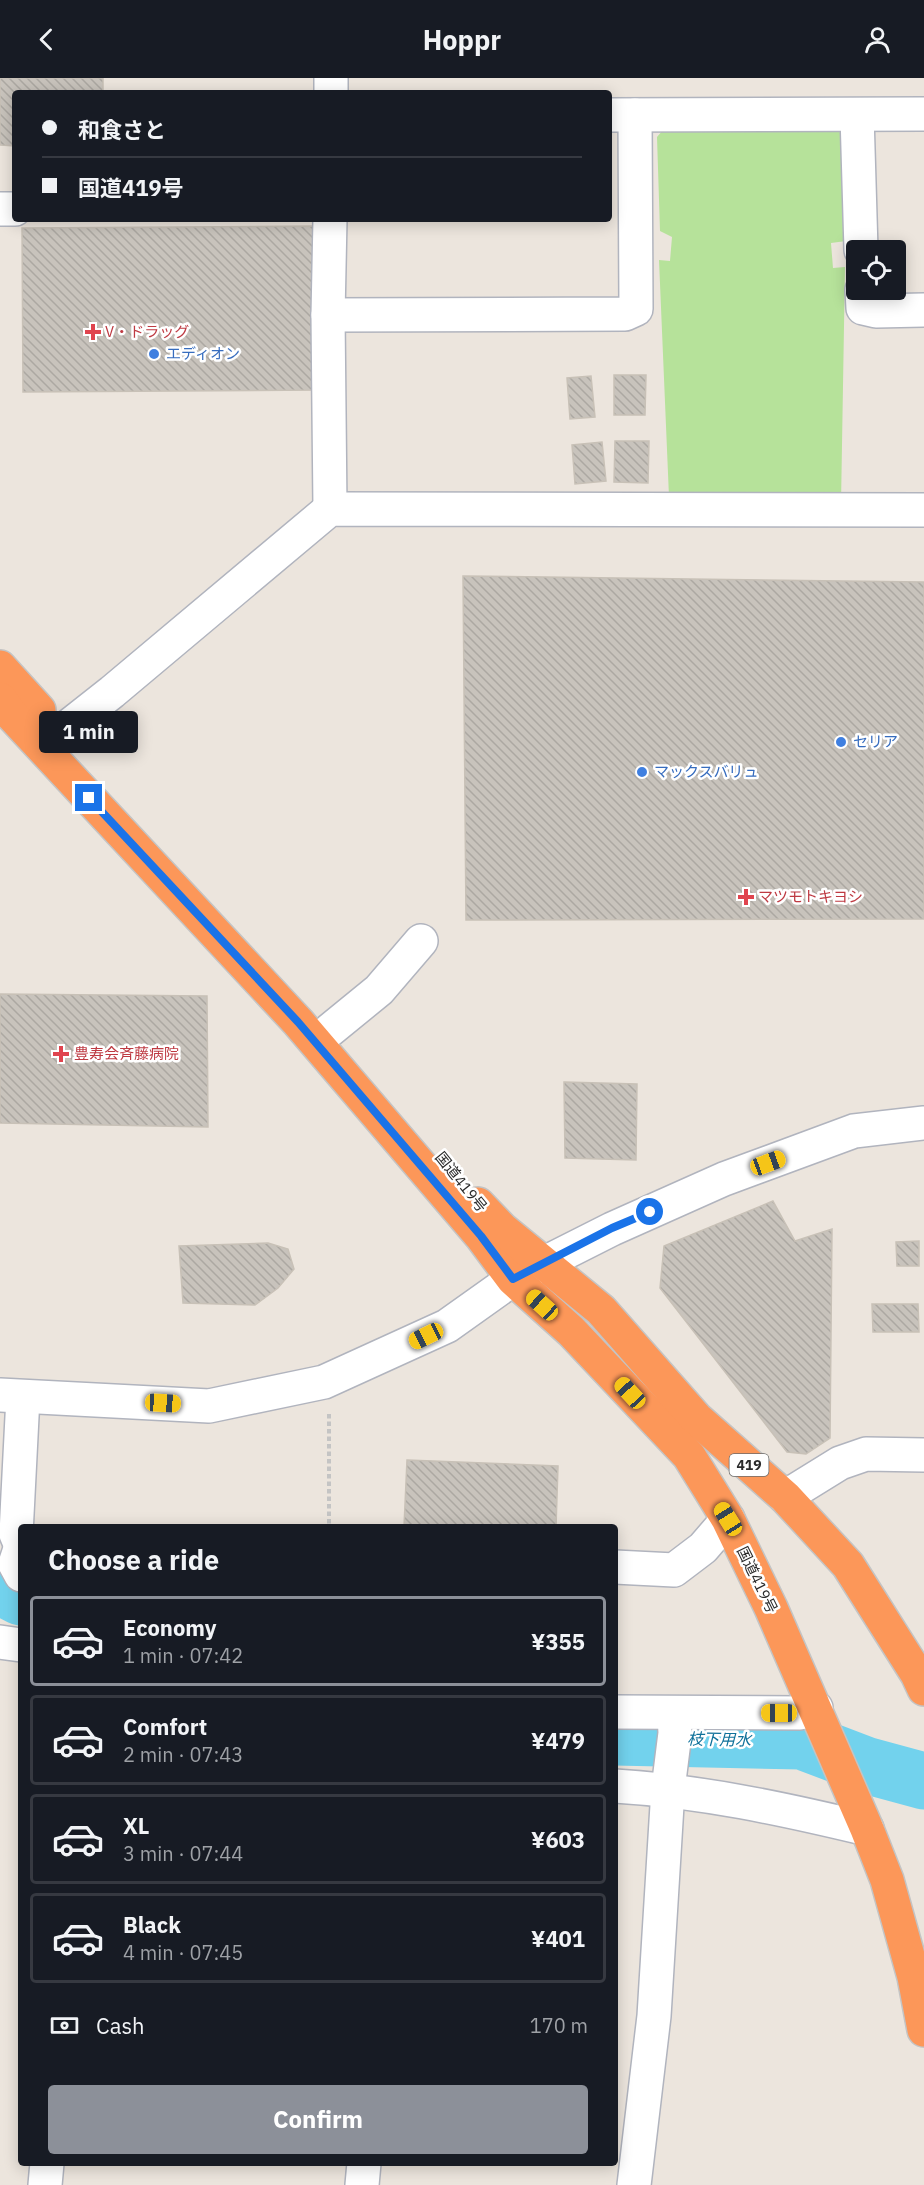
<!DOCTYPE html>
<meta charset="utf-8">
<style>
body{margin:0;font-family:"IBM Plex Sans","Noto Sans JP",sans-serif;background:#20242c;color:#f1f3f6;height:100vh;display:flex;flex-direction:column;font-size:22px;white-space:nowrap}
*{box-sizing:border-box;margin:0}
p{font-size:20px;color:#9ea1a6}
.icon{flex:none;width:33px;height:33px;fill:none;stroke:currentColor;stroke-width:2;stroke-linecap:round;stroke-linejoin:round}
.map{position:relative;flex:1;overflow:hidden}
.panel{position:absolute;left:18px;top:1446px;width:600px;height:642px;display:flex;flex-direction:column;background:#171b24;border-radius:6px;box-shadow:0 3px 15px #0003}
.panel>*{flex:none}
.banner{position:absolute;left:12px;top:12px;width:600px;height:132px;border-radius:6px;box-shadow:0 3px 15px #0003;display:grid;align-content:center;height:132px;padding:0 30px;background:#171b24}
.tools{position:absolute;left:846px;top:162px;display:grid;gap:12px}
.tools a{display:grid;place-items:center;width:60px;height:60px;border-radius:6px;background:#171b24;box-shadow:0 3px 15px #0003;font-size:30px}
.end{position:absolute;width:27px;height:27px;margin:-14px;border:8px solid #1a73e8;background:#fff;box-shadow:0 0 0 3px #fff}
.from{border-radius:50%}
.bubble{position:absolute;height:42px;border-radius:6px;background:#171b24;box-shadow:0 3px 15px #0003;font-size:20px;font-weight:700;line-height:42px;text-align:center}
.car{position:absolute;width:18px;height:36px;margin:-18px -9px;border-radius:8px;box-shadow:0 0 4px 2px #0007;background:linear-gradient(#f5c518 24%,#345 0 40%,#f5c518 0 76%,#345 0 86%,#f5c518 0)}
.banner b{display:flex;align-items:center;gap:21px;height:57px;font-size:22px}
.banner b+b{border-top:2px solid #363941}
.banner i{width:15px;height:15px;background:#f1f3f6}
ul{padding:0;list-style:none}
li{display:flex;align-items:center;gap:18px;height:90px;margin:0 12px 9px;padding:0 18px;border:3px solid #363941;border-radius:6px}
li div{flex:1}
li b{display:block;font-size:22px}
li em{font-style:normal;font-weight:700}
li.current{border-color:#8c9099}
li>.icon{width:54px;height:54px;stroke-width:1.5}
h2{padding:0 30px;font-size:27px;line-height:72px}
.pay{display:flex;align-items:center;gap:15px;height:66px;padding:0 30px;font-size:22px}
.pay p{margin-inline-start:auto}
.primary-button{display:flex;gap:12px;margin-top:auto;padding:12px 30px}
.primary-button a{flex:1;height:69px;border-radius:6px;background:#8c9099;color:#fff;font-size:24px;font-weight:700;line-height:69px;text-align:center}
header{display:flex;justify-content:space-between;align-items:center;height:78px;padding:0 30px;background:#171b24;font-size:27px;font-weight:700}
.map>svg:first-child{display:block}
.park{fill:#b6e29a}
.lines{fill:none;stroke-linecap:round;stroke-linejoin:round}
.river{stroke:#72d2ed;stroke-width:57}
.building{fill:url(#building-back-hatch);stroke:#c8c1b7;stroke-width:1.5}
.minor-casing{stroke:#b1b4be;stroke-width:36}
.highway-casing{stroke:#c4c4c4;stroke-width:36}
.path{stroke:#c4c4c4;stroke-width:4;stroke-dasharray:4.5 3;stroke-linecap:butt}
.minor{stroke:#fff;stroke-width:33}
.highway{stroke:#fc9759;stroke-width:33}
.route{stroke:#1a73e8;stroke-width:8}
.health-dot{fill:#e0444e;stroke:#fff;stroke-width:2}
.shop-dot{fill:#3f7fe0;stroke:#fff;stroke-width:2}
.labels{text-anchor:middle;stroke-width:5;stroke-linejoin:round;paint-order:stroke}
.shield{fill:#fff;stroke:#6b6b6b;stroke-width:1.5}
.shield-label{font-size:14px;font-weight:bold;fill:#2b2b2b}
.health-label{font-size:15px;fill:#be3a42;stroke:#fff;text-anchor:start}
.shop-label{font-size:15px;fill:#366cbe;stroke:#fff;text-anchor:start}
.street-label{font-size:15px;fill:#2b2b2b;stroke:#fff}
.water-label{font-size:16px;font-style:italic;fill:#0f719a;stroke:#fff}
</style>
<header><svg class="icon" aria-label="back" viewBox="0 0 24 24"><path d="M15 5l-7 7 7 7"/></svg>Hoppr<svg class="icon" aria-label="person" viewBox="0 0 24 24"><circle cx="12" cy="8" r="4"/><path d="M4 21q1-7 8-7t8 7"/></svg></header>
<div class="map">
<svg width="924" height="2107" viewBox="0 0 924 2107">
<defs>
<pattern id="building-back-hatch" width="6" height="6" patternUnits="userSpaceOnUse" patternTransform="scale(1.5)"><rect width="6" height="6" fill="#c8c3bc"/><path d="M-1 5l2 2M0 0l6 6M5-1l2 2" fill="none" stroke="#aca8a2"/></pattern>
</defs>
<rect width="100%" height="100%" fill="#ece5dd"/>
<!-- park -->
<polygon class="park" points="833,47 847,62 846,163 831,165 833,190 845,189 841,426 669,419 659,182 670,183 672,159 660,153 657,59 663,52"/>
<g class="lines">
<!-- river -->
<g class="river">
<polyline points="0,1508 21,1519"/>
<polyline points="615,1659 802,1663 865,1687 924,1703"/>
</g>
</g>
<!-- building -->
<g class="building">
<polygon points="0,0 103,0 103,15 15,15 15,68 0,67"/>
<polygon points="317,148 318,312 23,314 22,150"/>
<polygon points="614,297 646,297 645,337 614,337"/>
<polygon points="591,298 595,339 570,341 567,300"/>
<polygon points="615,363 649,363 648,405 614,404"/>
<polygon points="602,364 606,403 575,406 572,367"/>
<polygon points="463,498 924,504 924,841 466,842"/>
<polygon points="0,916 207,918 208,1049 0,1045"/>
<polygon points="564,1004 637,1006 636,1082 565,1080"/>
<polygon points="773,1123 795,1163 832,1151 830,1360 806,1376 787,1374 660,1210 664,1168"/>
<polygon points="919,1163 919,1188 897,1188 896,1164"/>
<polygon points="268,1165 288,1171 294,1191 278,1210 255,1227 183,1225 179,1168"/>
<polygon points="872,1226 918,1226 919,1254 873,1254"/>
<polygon points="407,1382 558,1388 556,1449 404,1449"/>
</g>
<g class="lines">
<defs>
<g id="minor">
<polyline points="331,0 331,15"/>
<polyline points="609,37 924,36"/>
<polyline points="857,37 861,172"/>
<polyline points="0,131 15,131"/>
<polyline points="862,212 863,230 876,233 924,232"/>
<polyline points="328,237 625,236 636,231 635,37"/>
<polyline points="330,431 328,237 330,141"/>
<polyline points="60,655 112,614 330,431 924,432"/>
<polyline points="330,952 379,912 421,863"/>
<polyline points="0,1317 209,1328 324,1304 447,1248 513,1201 612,1151 724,1101 854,1053 924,1045"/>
<polyline points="785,1419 840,1385 866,1376 924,1377"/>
<polyline points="21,1468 16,1456 23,1319"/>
<polyline points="21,1468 15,1486 21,1497"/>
<polyline points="615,1489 674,1492 703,1470 728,1441"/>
<polyline points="0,1564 21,1567"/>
<polyline points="615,1634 800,1635 816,1630"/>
<path d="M615,1708C700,1713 784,1731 867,1751"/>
<polyline points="45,2107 47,2085"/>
<polyline points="362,2107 364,2085"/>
<polyline points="634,2107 654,1938 668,1711 675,1655 674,1636"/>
</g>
<g id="highway">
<polyline points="0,589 39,632"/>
<polyline points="0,621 9,634 298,944 481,1158 513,1201 571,1253 689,1378 728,1441 771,1530 867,1751 887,1802 914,1899 924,1952"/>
<polyline points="478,1126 502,1151 601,1232 696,1340 785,1419 848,1487 917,1596 924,1611"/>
</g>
</defs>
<!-- minor casing -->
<use href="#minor" class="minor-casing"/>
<!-- highway casing -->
<use href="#highway" class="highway-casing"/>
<!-- path -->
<polyline class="path" points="329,1336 329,1449"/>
<!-- minor -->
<use href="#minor" class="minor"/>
<!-- highway -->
<use href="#highway" class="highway"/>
</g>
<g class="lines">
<!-- route -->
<polyline class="route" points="89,720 298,944 481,1158 513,1201 612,1150 650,1134"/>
</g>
<!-- markers -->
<g class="health-dot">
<path d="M90 245h6v6h6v6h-6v6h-6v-6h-6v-6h6z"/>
<path d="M743 810h6v6h6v6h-6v6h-6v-6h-6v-6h6z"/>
<path d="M58 967h6v6h6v6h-6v6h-6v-6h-6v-6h6z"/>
</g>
<g class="shop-dot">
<circle cx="154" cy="276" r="6"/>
<circle cx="841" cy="664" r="6"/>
<circle cx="642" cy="694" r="6"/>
</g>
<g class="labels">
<!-- shield labels -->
<rect class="shield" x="729.5" y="1376" width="39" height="22" rx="4.5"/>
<g class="shield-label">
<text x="749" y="1392">419</text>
</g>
<!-- health labels -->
<g class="health-label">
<text x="105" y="259">V・ドラッグ</text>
<text x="758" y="824">マツモトキヨシ</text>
<text x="74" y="981">豊寿会斉藤病院</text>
</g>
<!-- shop labels -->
<g class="shop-label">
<text x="166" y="281">エディオン</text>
<text x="853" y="669">セリア</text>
<text x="654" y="699">マックスバリュ</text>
</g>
<!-- street labels -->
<g class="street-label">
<text transform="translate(461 1104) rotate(51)" y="5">国道419号</text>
<text transform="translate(757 1502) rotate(64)" y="5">国道419号</text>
</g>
<!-- water labels -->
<g class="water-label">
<text transform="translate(719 1661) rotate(1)" y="6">枝下用水</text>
</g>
</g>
</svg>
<div class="tools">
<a><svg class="icon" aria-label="locate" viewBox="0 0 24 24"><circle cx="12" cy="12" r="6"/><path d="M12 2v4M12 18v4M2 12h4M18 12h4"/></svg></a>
</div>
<i class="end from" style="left:650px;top:1134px"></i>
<i class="end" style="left:89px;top:720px"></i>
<div class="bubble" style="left:39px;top:633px;width:99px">1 min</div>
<i class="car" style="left:768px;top:1085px;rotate:70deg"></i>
<i class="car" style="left:542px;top:1227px;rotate:312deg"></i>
<i class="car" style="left:426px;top:1258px;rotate:244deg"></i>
<i class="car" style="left:630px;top:1315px;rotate:317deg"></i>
<i class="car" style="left:163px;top:1325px;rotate:93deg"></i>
<i class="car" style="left:728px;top:1441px;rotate:328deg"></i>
<i class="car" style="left:779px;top:1635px;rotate:270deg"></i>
<div class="banner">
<b><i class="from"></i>和食さと</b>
<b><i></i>国道419号</b>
</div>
<section class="panel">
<h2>Choose a ride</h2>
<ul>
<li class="current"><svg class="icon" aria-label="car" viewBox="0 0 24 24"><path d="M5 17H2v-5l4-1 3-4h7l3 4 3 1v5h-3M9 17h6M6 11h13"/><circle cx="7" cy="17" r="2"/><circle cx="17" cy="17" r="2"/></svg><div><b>Economy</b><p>1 min · 07:42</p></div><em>¥355</em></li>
<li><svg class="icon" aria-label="car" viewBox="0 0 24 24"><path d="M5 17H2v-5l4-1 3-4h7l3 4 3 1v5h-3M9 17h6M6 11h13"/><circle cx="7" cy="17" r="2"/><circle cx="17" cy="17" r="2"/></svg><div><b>Comfort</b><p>2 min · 07:43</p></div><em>¥479</em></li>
<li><svg class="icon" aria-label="car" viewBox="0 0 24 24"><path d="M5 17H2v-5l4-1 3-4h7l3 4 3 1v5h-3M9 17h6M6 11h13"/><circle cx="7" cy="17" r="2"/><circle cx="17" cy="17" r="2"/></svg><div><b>XL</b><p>3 min · 07:44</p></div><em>¥603</em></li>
<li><svg class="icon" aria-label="car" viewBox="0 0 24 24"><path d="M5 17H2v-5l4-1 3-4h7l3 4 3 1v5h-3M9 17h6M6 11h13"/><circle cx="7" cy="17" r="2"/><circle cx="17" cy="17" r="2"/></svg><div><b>Black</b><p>4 min · 07:45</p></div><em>¥401</em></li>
</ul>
<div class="pay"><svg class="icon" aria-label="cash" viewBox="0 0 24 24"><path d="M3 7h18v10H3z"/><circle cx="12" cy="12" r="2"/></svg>Cash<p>170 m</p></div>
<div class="primary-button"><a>Confirm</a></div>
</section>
</div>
